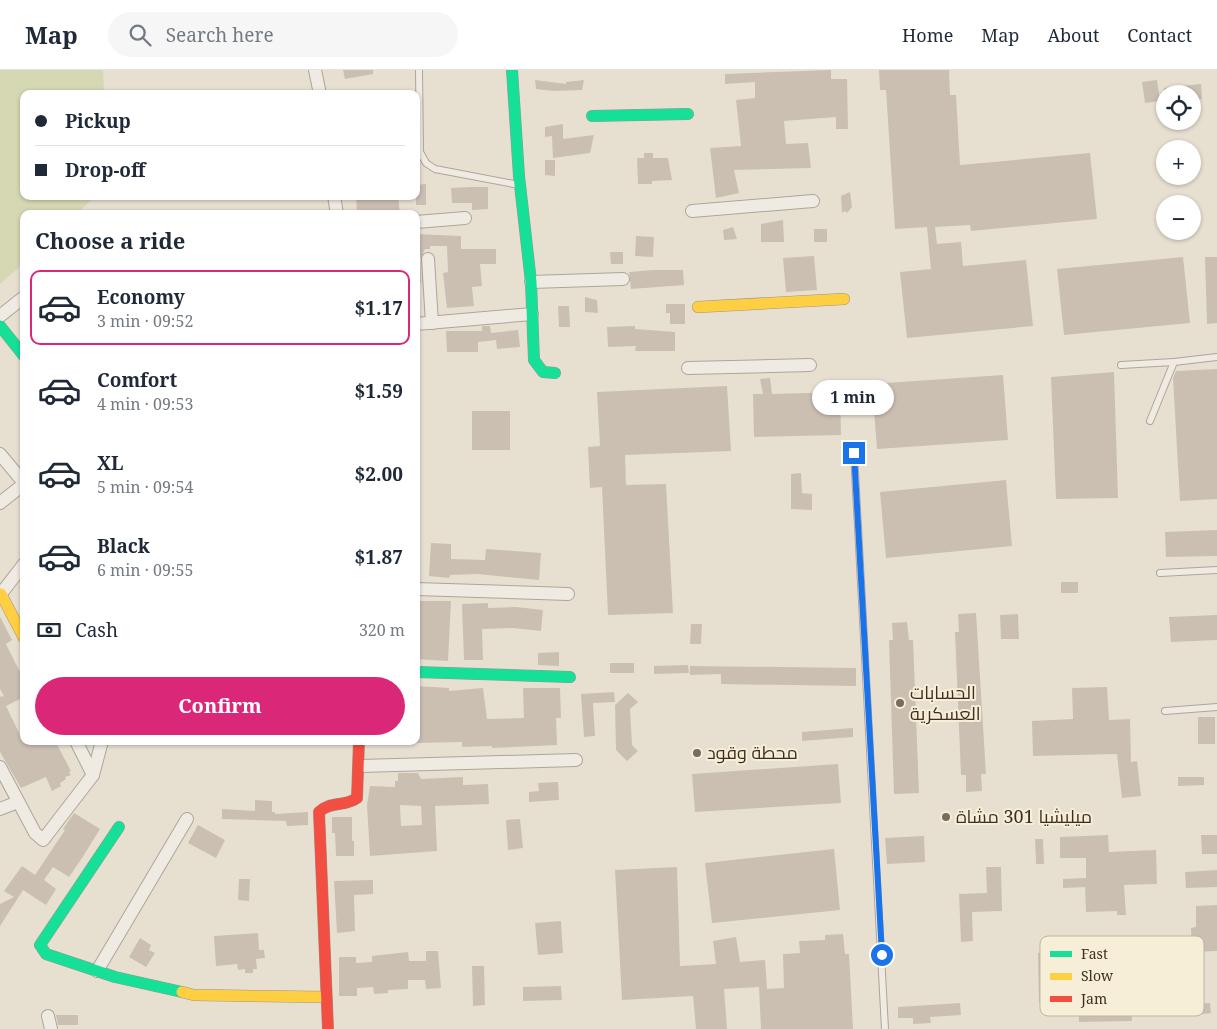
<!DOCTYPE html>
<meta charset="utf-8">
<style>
body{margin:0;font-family:"Noto Serif",Cairo,serif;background:#f6f6f7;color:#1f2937;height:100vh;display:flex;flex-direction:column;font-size:19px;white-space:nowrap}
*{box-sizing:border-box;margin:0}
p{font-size:16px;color:#747a83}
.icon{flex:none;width:28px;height:28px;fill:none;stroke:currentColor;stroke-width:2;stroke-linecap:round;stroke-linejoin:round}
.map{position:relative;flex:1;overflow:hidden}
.details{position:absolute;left:20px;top:140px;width:400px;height:535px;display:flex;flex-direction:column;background:#fff;border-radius:10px;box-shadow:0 1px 4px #0004}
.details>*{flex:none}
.guide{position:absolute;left:20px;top:20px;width:400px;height:110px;border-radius:10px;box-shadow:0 1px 4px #0004;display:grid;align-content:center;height:110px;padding:0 15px;background:#fff}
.buttons{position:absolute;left:1156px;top:15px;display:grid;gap:10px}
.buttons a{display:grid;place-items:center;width:45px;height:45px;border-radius:50%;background:#fff;box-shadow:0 1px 4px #0004;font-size:25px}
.end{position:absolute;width:22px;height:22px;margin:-11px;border:6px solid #1a73e8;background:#fff;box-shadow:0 0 0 2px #fff}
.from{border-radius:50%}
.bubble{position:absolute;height:35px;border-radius:18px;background:#fff;box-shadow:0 1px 4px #0004;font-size:16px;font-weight:700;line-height:35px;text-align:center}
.guide b{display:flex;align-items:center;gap:18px;height:48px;font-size:19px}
.guide b+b{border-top:1px solid #e0e1e3}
.guide i{width:12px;height:12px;background:#1f2937}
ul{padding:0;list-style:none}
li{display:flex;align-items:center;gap:15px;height:75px;margin:0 10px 8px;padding:0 5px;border:2px solid transparent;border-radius:10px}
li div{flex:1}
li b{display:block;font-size:19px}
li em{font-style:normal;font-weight:700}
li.on{border-color:#db2777}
li>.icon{width:45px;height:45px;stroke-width:1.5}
h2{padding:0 15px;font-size:22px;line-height:60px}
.pay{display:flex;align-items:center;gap:12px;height:55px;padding:0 15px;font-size:19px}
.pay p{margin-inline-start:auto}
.cta{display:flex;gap:10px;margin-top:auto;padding:10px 15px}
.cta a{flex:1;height:58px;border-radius:30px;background:#db2777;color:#fff;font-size:20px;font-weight:700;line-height:58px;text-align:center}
header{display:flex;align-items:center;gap:30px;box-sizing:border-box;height:70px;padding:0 25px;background:#fff;border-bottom:1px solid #e0e1e3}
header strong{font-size:24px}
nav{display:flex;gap:28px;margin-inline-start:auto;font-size:18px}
.search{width:350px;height:45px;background:#f6f6f7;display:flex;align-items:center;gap:12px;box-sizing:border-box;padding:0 18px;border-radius:28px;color:#747a83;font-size:19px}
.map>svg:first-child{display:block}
.green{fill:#d6d7b3}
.building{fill:#cbbfb2;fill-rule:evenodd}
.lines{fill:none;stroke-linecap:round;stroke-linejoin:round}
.lane-casing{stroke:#ada599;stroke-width:8}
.street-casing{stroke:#ada599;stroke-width:14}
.fast-casing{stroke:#9c958a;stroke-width:12}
.slow-casing{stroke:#9c958a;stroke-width:12}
.jam-casing{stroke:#9c958a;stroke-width:12}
.lane{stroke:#efebe3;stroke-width:6}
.street{stroke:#efebe3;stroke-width:12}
.fast{stroke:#16e098;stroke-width:11}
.slow{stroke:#ffcf43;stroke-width:11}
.jam{stroke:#f24e42;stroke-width:11}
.route{stroke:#1a73e8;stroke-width:6}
.poi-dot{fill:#786c5e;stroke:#f7eed8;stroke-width:2}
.labels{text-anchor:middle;stroke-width:4;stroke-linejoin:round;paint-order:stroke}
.poi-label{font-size:18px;fill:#3d2e20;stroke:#f7eed8;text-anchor:start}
.key{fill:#f7eed8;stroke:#bfb4a1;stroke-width:1}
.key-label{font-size:14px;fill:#3d2e20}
</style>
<header>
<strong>Map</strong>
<div class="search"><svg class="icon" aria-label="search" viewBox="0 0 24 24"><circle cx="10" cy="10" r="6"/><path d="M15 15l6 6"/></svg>Search here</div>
<nav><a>Home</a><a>Map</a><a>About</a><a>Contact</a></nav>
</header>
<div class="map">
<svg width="1217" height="959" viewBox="0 0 1217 959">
<rect width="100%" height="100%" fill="#e7e0d1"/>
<!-- green -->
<polygon class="green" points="0,0 103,0 104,24 24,24 24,126 95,126 77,144 24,144 24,193 0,214"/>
<!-- building -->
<g class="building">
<polygon points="343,0 373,0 373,4 345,9"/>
<polygon points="831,0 831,9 847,9 848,59 836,59 836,47 784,51 786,74 808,73 811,98 734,100 739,123 716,128 710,78 741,76 736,30 755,28 755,12 725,14 725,4"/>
<polygon points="879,0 949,0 950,25 956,25 960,95 1090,83 1097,149 971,161 970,155 935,157 937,174 961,172 963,196 1026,190 1033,256 907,268 900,202 931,199 927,157 895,159 886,20 880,20"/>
<polygon points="535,10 566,14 566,12 584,10 582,20 554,21 536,19"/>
<polygon points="1157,10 1160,31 1145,33 1142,12"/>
<polygon points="1201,14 1202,29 1192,30 1192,24 1164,24 1164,18"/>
<polygon points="563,54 563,69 594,65 590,83 553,88 552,66 545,67 545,57"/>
<polygon points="644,83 653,83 653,88 668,88 672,110 652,111 652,114 638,114 637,88 644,88"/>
<polygon points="545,90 555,90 555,106 545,105"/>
<polygon points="426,114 426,135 416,135 416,115"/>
<polygon points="471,117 488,117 488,139 472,140 472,133 452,133 451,118"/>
<polygon points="850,122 852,137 847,143 845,141 842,143 841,126"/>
<polygon points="356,126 398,126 400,144 387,144 387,141 357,143"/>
<polygon points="783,150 784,172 761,172 761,154"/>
<polygon points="733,157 737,169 724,170 723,160"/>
<rect x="814" y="159" width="13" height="13"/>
<polygon points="416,164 461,166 461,179 496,179 496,194 480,194 482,216 472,217 474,236 447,238 443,203 448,202 447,176 430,176 430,179 425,179 420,189 421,213 416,213"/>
<polygon points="636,166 654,167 653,187 635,186"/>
<polygon points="610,182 623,182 623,194 611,194"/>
<polygon points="814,186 817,220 786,222 783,188"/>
<polygon points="1183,187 1190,253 1064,265 1057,199"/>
<polygon points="1205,187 1217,187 1217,253 1207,254"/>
<polygon points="653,200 683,200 684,215 631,219 629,202"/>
<polygon points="585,227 597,230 598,243 585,242"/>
<polygon points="666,234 685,234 685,254 670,254 670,243 666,243"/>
<polygon points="558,236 569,236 570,257 559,257"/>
<polygon points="482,256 490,256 491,263 518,260 520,277 497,279 496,270 478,272 478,282 447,282 446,261 482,261"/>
<polygon points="635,256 635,259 675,262 675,281 635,281 636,276 608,277 607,257"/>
<polygon points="1217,299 1217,429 1180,431 1173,308 1176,301"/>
<polygon points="1114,302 1118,428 1056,429 1051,307"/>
<polygon points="1003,305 1008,370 877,379 872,314"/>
<polygon points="770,308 772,324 840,322 841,365 754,367 753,324 763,324 760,309"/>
<polygon points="727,316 731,381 625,385 626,415 666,414 673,543 608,545 602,417 590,418 588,377 600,376 597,322"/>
<rect x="472" y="341" width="38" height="39"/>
<polygon points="801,403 802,423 812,424 812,440 791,439 791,404"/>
<polygon points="1006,410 1012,476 886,488 880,422"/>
<polygon points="1217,460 1217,486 1166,487 1165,462"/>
<polygon points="431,473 451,474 451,489 485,490 486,479 541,483 539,510 477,504 450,505 449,508 429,506"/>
<rect x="1061" y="512" width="17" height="11"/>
<polygon points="416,531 451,531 448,591 416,589"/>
<polygon points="488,533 488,538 516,537 543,540 541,561 513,558 482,559 483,590 464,590 462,534"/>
<polygon points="976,543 986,704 981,704 982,721 966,722 966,705 961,705 955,562 959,562 958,544"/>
<polygon points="1018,544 1019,569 1001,569 1000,545"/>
<polygon points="1217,545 1217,570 1171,572 1169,547"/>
<polygon points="0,547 12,570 6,574 20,602 24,600 24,627 6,636 23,671 55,671 71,701 69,702 71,705 65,707 66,709 60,713 61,716 52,721 46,707 21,718 0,682 0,625 1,627 4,626 0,619"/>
<polygon points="907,552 909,570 913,570 919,723 894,724 889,570 893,570 892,553"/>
<polygon points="691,554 702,554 701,574 690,574"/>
<polygon points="559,582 559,596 538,595 538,583"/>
<rect x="610" y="593" width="24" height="10"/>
<polygon points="688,595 689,603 654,604 654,596"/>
<polygon points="690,596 856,598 856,616 721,614 721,604 690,605"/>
<polygon points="416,616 449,618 449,621 483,618 487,649 524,648 523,618 560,618 561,648 556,648 557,675 492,678 492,676 462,677 462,672 416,673"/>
<polygon points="1107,617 1109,650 1130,649 1131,692 1137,691 1141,726 1122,728 1117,684 1033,686 1032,651 1073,649 1072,618"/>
<polygon points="614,622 615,632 593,633 595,666 584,667 581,624"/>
<polygon points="628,623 638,632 630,639 632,675 638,681 627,691 616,680 615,635"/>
<rect x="1198" y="647" width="17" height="27"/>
<polygon points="853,658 853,667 802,671 802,662"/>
<polygon points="838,694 841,733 695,742 692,704"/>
<path d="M398,703H418L421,709L463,707V715L488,714L489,734L435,736L437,781L370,786L367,735L370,716L395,717V711H398ZM400,735L421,736L422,755L401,756Z"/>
<polygon points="1178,707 1204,707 1204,715 1178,716"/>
<polygon points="558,712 559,730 529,732 529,722 539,721 538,713"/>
<polygon points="255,730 272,731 272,742 275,742 275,744 308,742 308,755 287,756 286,751 222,749 222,739 255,741"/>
<polygon points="74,743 100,759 82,788 69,807 53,797 44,810 56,819 46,835 23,820 0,856 0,834 14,827 4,821 22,796 35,805 65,760 63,759"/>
<polygon points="332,747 352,747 352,771 354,771 354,786 336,786 335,763 332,763"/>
<polygon points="520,749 523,778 508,780 506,750"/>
<polygon points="198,755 225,770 216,788 188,773"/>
<polygon points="1108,765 1109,782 1156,780 1157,814 1124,815 1126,845 1117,845 1117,841 1086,842 1085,817 1063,818 1063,809 1086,808 1086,788 1060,788 1060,767"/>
<polygon points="1201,765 1217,765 1217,784 1202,784"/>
<polygon points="924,766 925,792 887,794 885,768"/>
<polygon points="1035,769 1043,769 1044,794 1036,794"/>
<polygon points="834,779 840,840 712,853 705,793"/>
<polygon points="677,797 680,896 716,894 713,871 736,867 740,892 765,890 767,919 784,918 783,884 800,883 799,871 825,870 825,865 843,864 845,884 849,884 853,959 761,959 759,917 724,919 727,959 696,959 693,926 622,930 615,800"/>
<polygon points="986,797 1001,797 1002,841 972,842 973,871 961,872 959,824 987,823"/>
<polygon points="1217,800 1217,817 1186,818 1185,802"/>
<polygon points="239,809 250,809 249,831 238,830"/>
<polygon points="373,810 373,824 354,825 355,861 337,863 334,811"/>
<polygon points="1217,835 1217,881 1192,882 1191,858 1196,857 1196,836"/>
<polygon points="561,851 563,883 538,885 535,853"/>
<polygon points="258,863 259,880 264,880 265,888 256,889 257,899 253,899 253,903 245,903 245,899 238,900 237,894 216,896 214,866"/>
<polygon points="140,868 151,875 149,880 155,883 146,897 129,887"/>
<polygon points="1101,874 1103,929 1131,929 1132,951 1079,952 1078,930 1087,930 1086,899 1068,899 1069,932 1039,933 1038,883 1085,881 1085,875"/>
<polygon points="426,881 438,881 441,918 426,919 425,910 408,910 408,919 388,920 388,923 374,924 373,917 357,918 357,926 339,926 339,887 356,887 356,893 372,892 372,886 408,882 409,891 426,891"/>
<polygon points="472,896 484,896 485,935 473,936"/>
<polygon points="561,916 562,930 523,931 523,917"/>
<polygon points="960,933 961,945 930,947 931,953 913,954 913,948 898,948 898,937"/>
<polygon points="1210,933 1211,943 1196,945 1195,934"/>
<polygon points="56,945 78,945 78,955 58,955"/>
</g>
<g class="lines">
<defs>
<g id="lane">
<polyline points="419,0 420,82 426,93 435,99 519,115"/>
<polyline points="1121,295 1174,292"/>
<polyline points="1150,351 1174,292 1217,287"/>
<polyline points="854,383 885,959"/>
<polyline points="1160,503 1217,500"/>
<polyline points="1165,641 1217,637"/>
</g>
<g id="street">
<polyline points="315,0 320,24"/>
<polyline points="334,126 337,144"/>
<polyline points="692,141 813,131"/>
<polyline points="416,152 465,148"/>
<polyline points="428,189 432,253"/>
<polyline points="531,212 623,209"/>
<polyline points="0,246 24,227"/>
<polyline points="416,254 532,244"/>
<polyline points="688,298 810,295"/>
<polyline points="0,384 24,413"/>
<polyline points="0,433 24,414"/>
<polyline points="416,519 568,524"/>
<polyline points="0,525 24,494"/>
<polyline points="76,671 93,705"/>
<polyline points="360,696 576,690"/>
<polyline points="0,697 35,763 43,770 93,705 102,671"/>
<polyline points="0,739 18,732"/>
<polyline points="97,901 187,749"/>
<polyline points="48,946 51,959"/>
</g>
<g id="fast">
<polyline points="512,0 519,106 531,212 534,290 543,302 555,303"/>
<polyline points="592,46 688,44"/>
<polyline points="0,256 24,286"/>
<polyline points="416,602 570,607"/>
<polyline points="119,757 40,875 46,884 115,907 182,922"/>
</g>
<g id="slow">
<polyline points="698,237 844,229"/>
<polyline points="1,524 24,568"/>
<polyline points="182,922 194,925 326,927"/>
</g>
<path id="jam" d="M328,959L319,742C330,731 345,737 357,728L359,671"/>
</defs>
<!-- lane casing -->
<use href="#lane" class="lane-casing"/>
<!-- street casing -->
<use href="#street" class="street-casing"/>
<!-- fast casing -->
<use href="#fast" class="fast-casing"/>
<!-- slow casing -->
<use href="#slow" class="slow-casing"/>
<!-- jam casing -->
<use href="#jam" class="jam-casing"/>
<!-- lane -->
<use href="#lane" class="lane"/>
<!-- street -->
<use href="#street" class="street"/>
<!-- fast -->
<use href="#fast" class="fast"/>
<!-- slow -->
<use href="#slow" class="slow"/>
<!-- jam -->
<use href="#jam" class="jam"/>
</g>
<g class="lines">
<!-- route -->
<polyline class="route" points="854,383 882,885"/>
</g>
<!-- markers -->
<g class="poi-dot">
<circle cx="900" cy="633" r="5"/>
<circle cx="697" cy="683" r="5"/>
<circle cx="946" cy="747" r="5"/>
</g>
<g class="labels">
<!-- poi labels -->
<g class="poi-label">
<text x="910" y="629">الحسابات<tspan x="910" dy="21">العسكرية</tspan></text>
<text x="707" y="689">محطة وقود</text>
<text x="956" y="753">ميليشيا 301 مشاة</text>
</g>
</g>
<!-- legend -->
<rect x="1040" y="866" width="164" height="80" rx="8" class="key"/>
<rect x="1050" y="881" width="22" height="6" fill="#16e098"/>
<rect x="1050" y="903" width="22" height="7" fill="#ffcf43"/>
<rect x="1050" y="926" width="22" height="6" fill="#f24e42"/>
<g class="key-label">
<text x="1081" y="889">Fast</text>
<text x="1081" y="911">Slow</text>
<text x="1081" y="934">Jam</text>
</g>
</svg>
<div class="buttons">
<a><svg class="icon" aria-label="locate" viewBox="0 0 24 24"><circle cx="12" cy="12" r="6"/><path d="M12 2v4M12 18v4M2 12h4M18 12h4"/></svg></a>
<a>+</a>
<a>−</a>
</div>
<i class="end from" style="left:882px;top:885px"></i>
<i class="end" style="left:854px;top:383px"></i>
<div class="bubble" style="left:812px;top:310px;width:82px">1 min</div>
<div class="guide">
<b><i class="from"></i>Pickup</b>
<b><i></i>Drop-off</b>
</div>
<section class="details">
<h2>Choose a ride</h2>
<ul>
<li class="on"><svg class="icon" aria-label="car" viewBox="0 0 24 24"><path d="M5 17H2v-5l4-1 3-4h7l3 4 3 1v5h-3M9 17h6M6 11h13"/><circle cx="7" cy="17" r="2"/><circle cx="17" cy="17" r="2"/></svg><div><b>Economy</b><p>3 min · 09:52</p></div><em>$1.17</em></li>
<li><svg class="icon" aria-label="car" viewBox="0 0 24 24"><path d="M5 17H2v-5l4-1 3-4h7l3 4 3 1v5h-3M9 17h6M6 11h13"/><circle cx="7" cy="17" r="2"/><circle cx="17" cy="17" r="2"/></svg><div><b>Comfort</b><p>4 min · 09:53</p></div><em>$1.59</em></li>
<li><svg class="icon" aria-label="car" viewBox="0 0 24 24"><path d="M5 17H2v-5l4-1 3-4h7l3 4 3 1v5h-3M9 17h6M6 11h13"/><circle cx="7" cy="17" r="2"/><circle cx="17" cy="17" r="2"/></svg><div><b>XL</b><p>5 min · 09:54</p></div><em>$2.00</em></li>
<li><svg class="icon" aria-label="car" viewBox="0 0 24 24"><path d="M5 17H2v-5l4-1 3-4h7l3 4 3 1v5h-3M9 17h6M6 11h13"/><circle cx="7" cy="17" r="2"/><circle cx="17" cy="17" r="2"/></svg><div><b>Black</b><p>6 min · 09:55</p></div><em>$1.87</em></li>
</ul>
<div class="pay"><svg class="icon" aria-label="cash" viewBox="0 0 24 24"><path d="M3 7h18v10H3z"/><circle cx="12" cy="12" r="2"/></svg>Cash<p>320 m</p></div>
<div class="cta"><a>Confirm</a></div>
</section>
</div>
